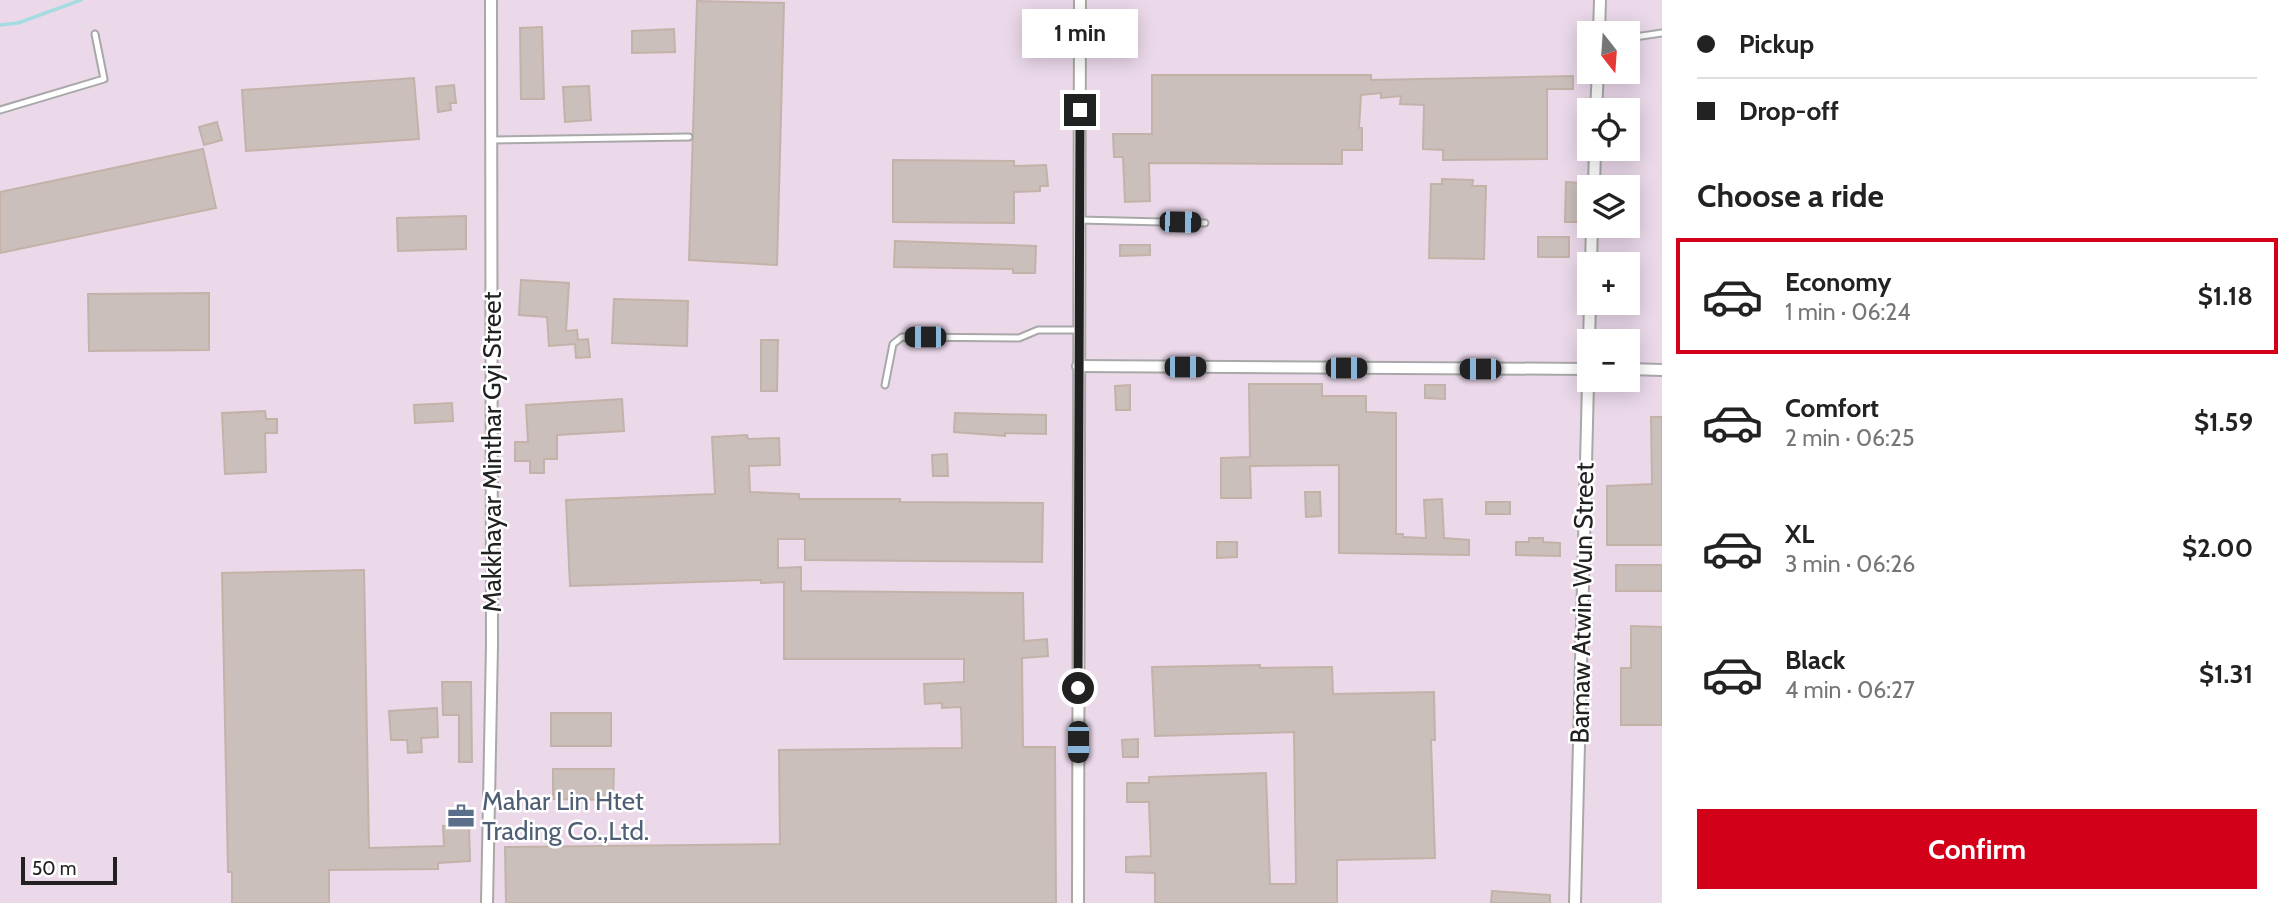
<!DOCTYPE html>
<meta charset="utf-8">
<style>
body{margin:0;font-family:Cabin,sans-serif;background:#f6f6f6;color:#222;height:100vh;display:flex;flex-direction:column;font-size:26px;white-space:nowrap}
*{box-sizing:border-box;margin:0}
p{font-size:23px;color:#767676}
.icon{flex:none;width:38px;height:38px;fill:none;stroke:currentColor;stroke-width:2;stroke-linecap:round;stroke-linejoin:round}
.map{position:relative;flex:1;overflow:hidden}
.details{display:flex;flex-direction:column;background:#fff;width:630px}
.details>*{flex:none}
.guide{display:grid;align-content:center;height:154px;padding:0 35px;background:#fff}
.needle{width:46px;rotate:163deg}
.buttons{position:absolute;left:1577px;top:21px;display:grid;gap:14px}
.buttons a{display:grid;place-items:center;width:63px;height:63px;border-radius:0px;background:#fff;box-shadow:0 4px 18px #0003;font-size:35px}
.scale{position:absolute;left:21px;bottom:18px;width:96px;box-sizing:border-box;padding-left:7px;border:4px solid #212121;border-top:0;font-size:19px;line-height:24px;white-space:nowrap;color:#212121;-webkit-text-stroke:5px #fff;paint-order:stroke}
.end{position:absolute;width:32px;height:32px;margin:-16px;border:9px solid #212121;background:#fff;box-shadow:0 0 0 4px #fff}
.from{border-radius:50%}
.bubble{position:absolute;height:49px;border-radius:0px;background:#fff;box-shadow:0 4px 18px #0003;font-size:23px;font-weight:700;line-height:49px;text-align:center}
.car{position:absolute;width:21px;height:42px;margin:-21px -10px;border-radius:9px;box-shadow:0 0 5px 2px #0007;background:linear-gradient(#222 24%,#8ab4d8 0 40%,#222 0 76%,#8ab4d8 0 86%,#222 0)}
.guide b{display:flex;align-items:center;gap:24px;height:66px;font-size:26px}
.guide b+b{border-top:2px solid #e0e0e0}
.guide i{width:18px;height:18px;background:#222}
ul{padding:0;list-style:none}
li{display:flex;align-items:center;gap:21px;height:116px;margin:0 14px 10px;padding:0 21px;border:4px solid transparent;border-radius:0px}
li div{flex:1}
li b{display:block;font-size:26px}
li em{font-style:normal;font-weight:700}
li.on{border-color:#d20019}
li>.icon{width:63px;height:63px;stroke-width:1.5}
h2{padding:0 35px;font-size:32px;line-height:84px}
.action{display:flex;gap:14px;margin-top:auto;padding:14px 35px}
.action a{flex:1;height:80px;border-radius:0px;background:#d20019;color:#fff;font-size:28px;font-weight:700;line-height:80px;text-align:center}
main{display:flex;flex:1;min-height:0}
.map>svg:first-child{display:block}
.industrial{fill:#ebd9ea;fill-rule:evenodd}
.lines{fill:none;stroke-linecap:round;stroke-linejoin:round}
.stream{stroke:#a6dbe1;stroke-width:3.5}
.building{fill:#cabfba;stroke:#c4b2a9;stroke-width:2}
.lane-casing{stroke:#a8a8a8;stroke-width:9}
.street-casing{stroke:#a8a8a8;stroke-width:14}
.lane{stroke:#fff;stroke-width:5}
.street{stroke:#fff;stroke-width:10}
.route{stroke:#212121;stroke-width:9}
.labels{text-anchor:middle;stroke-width:5;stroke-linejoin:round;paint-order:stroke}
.street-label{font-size:26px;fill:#212121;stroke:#fff}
.service-label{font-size:26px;fill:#4e5e75;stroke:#fff;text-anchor:start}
</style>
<main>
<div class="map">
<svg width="1662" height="903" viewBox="0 0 1662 903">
<rect width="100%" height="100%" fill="#f2ede7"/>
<!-- industrial -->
<path class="industrial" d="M0,0H1662V903H0ZM1589,33H1628V72H1589ZM1589,110H1628V149H1589ZM1589,187H1628V226H1589ZM1589,264H1628V303H1589ZM1589,341H1628V380H1589Z"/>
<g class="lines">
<!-- stream -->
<polyline class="stream" points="0,25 18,23 81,0"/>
</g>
<!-- building -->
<g class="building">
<polygon points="697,1 784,3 777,265 689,260"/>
<polygon points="542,27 544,99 521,99 520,28"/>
<polygon points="674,29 675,52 632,53 632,31"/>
<polygon points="1152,75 1371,75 1371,80 1573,76 1573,89 1547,89 1547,159 1443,160 1443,150 1423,149 1424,105 1400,104 1401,96 1381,98 1381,93 1361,95 1359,128 1362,128 1362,150 1342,150 1342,164 1149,163 1150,201 1125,202 1123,157 1114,157 1113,134 1152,134"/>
<polygon points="414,78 419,139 246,151 242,90"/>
<polygon points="454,85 456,103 450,103 451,110 438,112 436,87"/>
<polygon points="589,86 591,120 565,122 563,87"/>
<polygon points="217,122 222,140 204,145 199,127"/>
<polygon points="203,149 216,208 0,253 0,192"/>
<polygon points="893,160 1014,161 1014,166 1046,165 1048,186 1040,186 1040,191 1014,192 1014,223 893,222"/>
<polygon points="1442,179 1473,180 1472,186 1486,186 1484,259 1429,258 1431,184 1442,184"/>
<polygon points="1566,182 1580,183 1579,222 1565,222"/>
<polygon points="466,216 466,249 398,251 397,218"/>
<rect x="1538" y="237" width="31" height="20"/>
<polygon points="895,241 1036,246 1035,273 1013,273 1013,269 894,267"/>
<polygon points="1120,245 1150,245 1150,255 1120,256"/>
<polygon points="521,280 569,283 566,331 577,330 578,340 588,339 590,357 576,358 575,344 549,346 547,317 519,315"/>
<polygon points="209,293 209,350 89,351 88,294"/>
<polygon points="614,299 688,301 687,346 612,343"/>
<polygon points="761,340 778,340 777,391 761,391"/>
<polygon points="1249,384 1322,384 1322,396 1366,396 1366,412 1396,413 1396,534 1403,534 1403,537 1426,538 1424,500 1442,499 1444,538 1469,540 1469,555 1339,553 1339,465 1250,466 1251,498 1221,498 1221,458 1250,457"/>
<polygon points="1130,385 1130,410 1116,410 1115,386"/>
<polygon points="1425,385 1445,385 1445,399 1425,398"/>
<polygon points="622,399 624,431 557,435 557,459 544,459 544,473 530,473 530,461 515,461 515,442 528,442 526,405"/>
<polygon points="452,403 453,421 415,423 414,405"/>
<polygon points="265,411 266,419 277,419 277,433 265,433 266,472 225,474 222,413"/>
<polygon points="955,413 1046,415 1046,434 1005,433 1005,436 954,432"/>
<polygon points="1651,417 1662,417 1662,545 1607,545 1607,486 1652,484"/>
<polygon points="747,435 748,439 779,438 780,465 749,466 750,492 799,494 799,499 900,499 900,502 1043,503 1042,562 805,560 805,539 778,539 778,568 801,567 801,591 1023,593 1024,641 1047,639 1048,656 1022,658 1023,747 1055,747 1056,903 506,903 505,847 780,844 779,750 962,748 961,707 942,708 942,703 925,704 924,684 964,682 964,659 784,659 784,582 761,583 761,580 570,586 566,500 715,494 712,437"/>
<polygon points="947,454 948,476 933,476 932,455"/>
<polygon points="1305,492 1320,492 1321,516 1306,517"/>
<rect x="1486" y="502" width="24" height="12"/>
<polygon points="1529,538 1543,538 1543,542 1560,543 1560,556 1516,555 1516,542 1529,542"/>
<polygon points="1217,542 1237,542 1237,557 1217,558"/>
<rect x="1616" y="565" width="46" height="26"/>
<polygon points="364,570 369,848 444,846 443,826 469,825 470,861 438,863 438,869 329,870 329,903 232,903 232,872 228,872 222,573"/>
<polygon points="1631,626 1662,627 1662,725 1621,725 1621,668 1631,668"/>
<polygon points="1260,665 1260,668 1332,667 1333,694 1434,692 1435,740 1431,740 1435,858 1337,860 1337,903 1155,903 1155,873 1126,872 1126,857 1151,856 1149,802 1127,802 1127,783 1149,783 1149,777 1266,773 1270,884 1296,884 1294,732 1155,736 1152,667"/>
<polygon points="442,682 471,682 472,762 459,762 459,715 443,715"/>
<polygon points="437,708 438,737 421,738 422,752 408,753 407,740 391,740 389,711"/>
<rect x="551" y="713" width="60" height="33"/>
<polygon points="1138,739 1138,757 1123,757 1122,740"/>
<polygon points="553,769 614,769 613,800 553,799"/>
<polygon points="1492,891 1550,895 1550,903 1491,903"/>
</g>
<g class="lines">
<defs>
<g id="lane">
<polyline points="1628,38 1662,33"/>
<polyline points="0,110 104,79 95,34"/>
<polyline points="491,140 689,137"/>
<polyline points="1079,220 1205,223"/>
<polyline points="885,385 893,344 902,337 1019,338 1038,330 1078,330"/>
</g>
<g id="street">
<polyline points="1599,33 1600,0"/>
<polyline points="1596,110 1598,72"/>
<polyline points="1594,187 1595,149"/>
<polyline points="1591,264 1592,226"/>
<polyline points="1078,366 1589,369"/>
<polyline points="1628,369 1662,370"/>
<polyline points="487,903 492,645 491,0"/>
<polyline points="1078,903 1080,0"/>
<polyline points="1575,903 1590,303"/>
</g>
</defs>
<!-- lane casing -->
<use href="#lane" class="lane-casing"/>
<!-- street casing -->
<use href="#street" class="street-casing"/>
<!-- lane -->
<use href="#lane" class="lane"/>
<!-- street -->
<use href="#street" class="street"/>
</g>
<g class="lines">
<!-- route -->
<polyline class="route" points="1078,688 1080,110"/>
</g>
<!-- icons -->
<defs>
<symbol id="office-bare" viewBox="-9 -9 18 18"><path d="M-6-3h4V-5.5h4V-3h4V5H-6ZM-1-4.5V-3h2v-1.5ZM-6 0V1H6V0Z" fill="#5c6f8a" stroke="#fff" stroke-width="2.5" paint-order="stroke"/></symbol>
</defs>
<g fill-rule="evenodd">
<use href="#office-bare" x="442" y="797" width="38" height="38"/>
</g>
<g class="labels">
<!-- street labels -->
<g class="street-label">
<text transform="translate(492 452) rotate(-90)" y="9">Makkhayar Minthar Gyi Street</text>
<text transform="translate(1582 603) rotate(-89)" y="9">Bamaw Atwin Wun Street</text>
</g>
<!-- service labels -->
<g class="service-label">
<text x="482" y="810">Mahar Lin Htet<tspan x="482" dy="30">Trading Co.,Ltd.</tspan></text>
</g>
</g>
</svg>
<div class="buttons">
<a><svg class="needle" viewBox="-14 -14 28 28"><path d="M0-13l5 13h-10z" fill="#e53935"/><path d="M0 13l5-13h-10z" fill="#767676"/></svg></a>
<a><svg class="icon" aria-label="locate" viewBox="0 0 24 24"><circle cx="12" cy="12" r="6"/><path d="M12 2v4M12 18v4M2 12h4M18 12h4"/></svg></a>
<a><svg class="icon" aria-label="layers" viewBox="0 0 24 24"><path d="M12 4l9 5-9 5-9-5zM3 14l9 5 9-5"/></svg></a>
<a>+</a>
<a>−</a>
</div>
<div class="scale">50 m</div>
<i class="end from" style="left:1078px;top:688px"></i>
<i class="end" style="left:1080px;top:110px"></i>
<div class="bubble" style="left:1022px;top:9px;width:116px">1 min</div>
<i class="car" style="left:1180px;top:222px;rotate:91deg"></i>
<i class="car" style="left:925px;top:337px;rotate:270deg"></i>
<i class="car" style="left:1185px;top:367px;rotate:90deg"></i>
<i class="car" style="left:1346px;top:368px;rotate:90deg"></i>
<i class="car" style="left:1480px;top:369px;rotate:270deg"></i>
<i class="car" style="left:1078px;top:742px;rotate:180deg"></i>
</div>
<section class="details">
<div class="guide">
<b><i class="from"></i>Pickup</b>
<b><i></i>Drop-off</b>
</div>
<h2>Choose a ride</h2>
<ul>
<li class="on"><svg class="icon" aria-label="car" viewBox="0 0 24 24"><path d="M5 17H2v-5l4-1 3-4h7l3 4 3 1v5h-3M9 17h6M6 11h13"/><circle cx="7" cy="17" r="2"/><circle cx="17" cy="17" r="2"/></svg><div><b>Economy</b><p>1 min · 06:24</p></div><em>$1.18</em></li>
<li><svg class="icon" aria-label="car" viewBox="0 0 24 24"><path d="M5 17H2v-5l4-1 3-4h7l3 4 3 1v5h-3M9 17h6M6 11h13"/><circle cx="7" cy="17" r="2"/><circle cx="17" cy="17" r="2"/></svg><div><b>Comfort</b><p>2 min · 06:25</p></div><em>$1.59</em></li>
<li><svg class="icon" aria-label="car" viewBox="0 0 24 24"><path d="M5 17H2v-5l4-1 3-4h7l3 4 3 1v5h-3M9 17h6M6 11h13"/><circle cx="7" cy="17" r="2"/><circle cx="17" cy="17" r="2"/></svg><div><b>XL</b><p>3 min · 06:26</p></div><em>$2.00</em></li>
<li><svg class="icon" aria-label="car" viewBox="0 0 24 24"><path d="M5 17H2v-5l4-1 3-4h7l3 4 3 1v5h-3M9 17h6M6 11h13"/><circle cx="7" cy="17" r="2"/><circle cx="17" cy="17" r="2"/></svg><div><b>Black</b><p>4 min · 06:27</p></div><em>$1.31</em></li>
</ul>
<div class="action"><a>Confirm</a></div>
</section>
</main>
